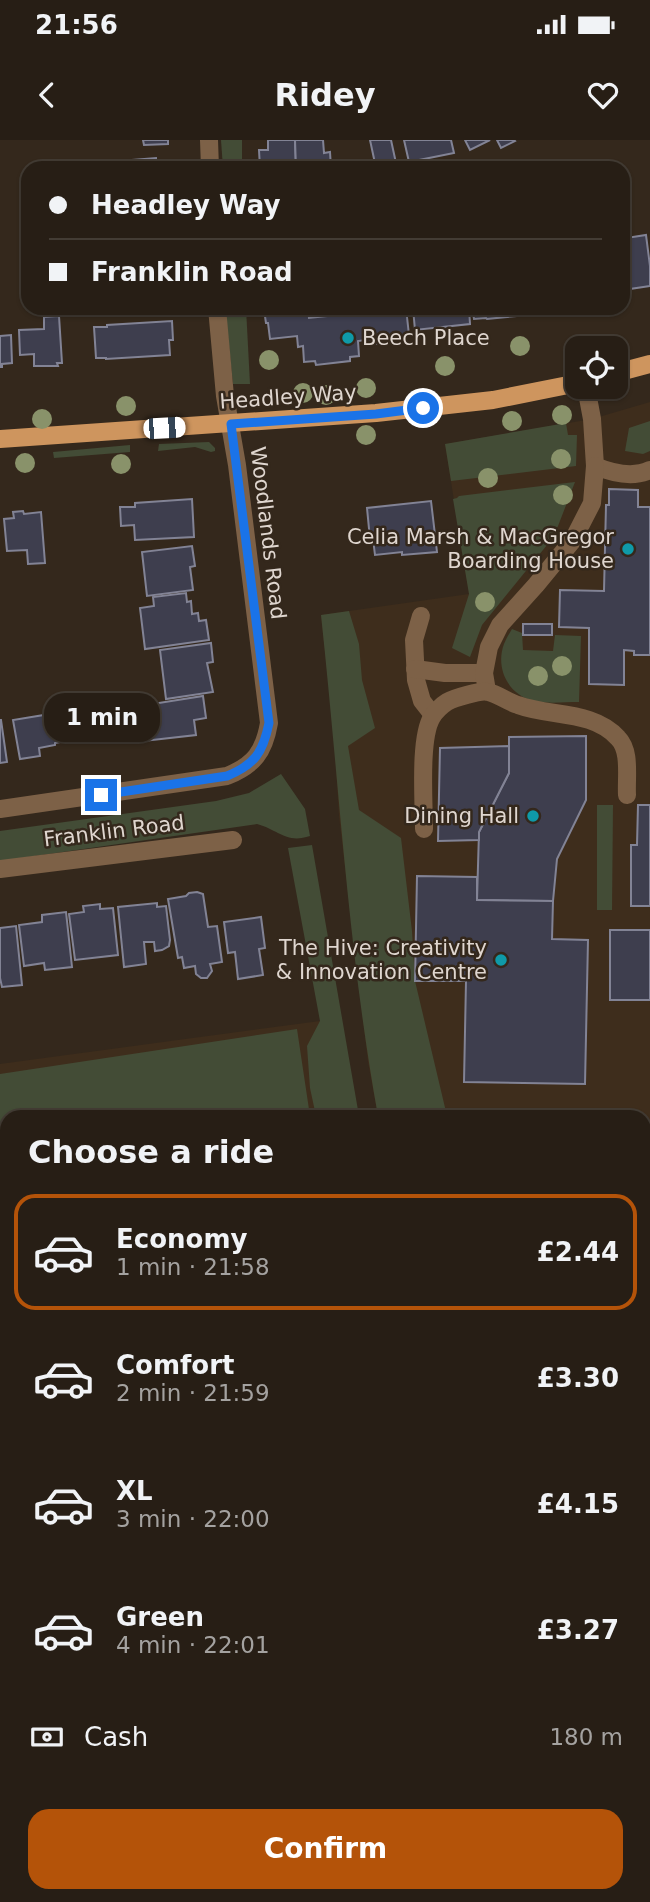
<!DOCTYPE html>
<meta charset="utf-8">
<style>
body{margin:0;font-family:"DejaVu Sans",sans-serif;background:#2f271e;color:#f1f3f6;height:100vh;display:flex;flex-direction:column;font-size:26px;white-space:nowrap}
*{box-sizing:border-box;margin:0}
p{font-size:23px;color:#a4a2a0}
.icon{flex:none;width:38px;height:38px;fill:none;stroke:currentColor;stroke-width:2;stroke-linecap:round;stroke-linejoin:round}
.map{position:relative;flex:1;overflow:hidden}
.panel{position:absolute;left:0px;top:970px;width:651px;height:793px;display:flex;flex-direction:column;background:#271e15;border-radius:21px 21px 0 0;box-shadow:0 2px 5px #0004,0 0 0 2px #433c34}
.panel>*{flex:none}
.guide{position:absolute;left:21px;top:21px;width:609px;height:154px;border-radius:21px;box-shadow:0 2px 5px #0004,0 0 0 2px #433c34;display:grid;align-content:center;height:154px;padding:0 28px;background:#271e15}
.fabs{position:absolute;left:565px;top:196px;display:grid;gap:14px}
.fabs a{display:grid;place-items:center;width:63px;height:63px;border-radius:14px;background:#271e15;box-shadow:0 2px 5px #0004,0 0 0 2px #433c34;font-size:35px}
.end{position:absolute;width:32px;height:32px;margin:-16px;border:9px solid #1a73e8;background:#fff;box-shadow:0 0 0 4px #fff}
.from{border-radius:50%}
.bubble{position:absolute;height:49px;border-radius:21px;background:#271e15;box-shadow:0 2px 5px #0004,0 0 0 2px #433c34;font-size:23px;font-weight:800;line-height:49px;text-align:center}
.car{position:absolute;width:21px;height:42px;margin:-21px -10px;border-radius:9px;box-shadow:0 0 5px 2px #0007;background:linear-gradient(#fff 24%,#345 0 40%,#fff 0 76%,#345 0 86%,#fff 0)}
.guide b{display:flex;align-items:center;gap:24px;height:66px;font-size:26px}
.guide b+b{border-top:2px solid #433c34}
.guide i{width:18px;height:18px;background:#f1f3f6}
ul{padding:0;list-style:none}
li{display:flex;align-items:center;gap:21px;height:116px;margin:0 14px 10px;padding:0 14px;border:4px solid transparent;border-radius:21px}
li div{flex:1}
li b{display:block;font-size:26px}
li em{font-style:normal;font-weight:800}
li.on{border-color:#b45309}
li>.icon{width:63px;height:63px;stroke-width:1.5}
h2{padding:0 28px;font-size:32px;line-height:84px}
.pay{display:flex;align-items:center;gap:18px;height:77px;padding:0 28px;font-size:26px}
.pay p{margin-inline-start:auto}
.button{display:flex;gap:14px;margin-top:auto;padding:14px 28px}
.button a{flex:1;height:80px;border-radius:21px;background:#b45309;color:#fff;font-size:28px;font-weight:800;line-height:80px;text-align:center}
.status{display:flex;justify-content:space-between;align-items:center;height:49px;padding:0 35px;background:#271e15;direction:ltr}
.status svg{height:19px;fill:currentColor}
header{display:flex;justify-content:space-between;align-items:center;height:91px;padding:0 28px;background:#271e15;font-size:32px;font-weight:800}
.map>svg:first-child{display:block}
.built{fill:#3e2d1c}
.green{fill:#434c36}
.building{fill:#3e3e4e;stroke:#828395;stroke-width:2}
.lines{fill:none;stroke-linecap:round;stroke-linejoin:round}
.minor{stroke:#7d6147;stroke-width:18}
.major{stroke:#ce955e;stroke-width:18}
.tree{fill:#89926a}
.route{stroke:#1a73e8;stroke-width:9}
.culture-dot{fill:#0f9aa8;stroke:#34281c;stroke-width:2.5}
.labels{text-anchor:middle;stroke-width:5;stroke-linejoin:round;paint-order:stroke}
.poi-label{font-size:21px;fill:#dfd6cf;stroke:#34281c;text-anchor:end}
.street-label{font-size:21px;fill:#dfd6cf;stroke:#34281c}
</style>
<div class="status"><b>21:56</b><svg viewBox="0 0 49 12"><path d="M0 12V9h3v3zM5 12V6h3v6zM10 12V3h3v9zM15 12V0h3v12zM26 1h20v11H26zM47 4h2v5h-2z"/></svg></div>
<header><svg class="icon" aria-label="back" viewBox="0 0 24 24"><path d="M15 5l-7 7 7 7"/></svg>Ridey<svg class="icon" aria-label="heart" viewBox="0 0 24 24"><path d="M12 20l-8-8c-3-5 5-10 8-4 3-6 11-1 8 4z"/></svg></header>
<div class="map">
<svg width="650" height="1762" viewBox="0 0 650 1762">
<rect width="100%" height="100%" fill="#34281c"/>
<!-- built -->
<g class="built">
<polygon points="650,262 650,1762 514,1762 513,1755 644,1755 644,976 378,976 368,922 339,676 334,594 321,475 469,454 445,304 592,279"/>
<polygon points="320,881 337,976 7,976 7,1755 475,1755 476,1762 0,1762 0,924"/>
</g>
<!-- green -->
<g class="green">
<polygon points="221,0 242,0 242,28 223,28"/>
<polygon points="225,168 246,168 250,244 233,244"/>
<polygon points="650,281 650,311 643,314 625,311 629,288"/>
<polygon points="566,283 568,295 577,295 576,326 451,341 445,304"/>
<polygon points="209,302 215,308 215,311 211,312 195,307 158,311 159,304"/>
<polygon points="130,305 130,312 54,318 53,312"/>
<polygon points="575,342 558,386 547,405 482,485 470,517 452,508 469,454 453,359 457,358 459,356"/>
<path d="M349,471L359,504L362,540L375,588L348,606L359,670L401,698L412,791L415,841L447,976H378C348,811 339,642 321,475Z"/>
<path d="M512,489L522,493L523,510L553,511L555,495L581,496L579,562C564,562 548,564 534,561C508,555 495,528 504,504C506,499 509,494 512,489Z"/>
<path d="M281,634L305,669L310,696C286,704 279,690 257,684L0,721V691L216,661L249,653Z"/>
<polygon points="597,665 613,665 612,770 597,770"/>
<polygon points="312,705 359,976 316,976 310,948 307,906 320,881 288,708"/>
<polygon points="297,889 310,976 7,976 7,1072 0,1073 0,934"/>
<polygon points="644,1029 650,1029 650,1762 514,1762 513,1755 644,1755"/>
<polygon points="7,1085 7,1638 0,1631 0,1087"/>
<polygon points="0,1676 7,1691 7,1752 0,1753"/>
<polygon points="396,1755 496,1755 497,1762 397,1762"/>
</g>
<!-- building -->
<g class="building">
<polygon points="143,0 168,0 168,4 144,5"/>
<polygon points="268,0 295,0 296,28 260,28 259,10 268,10"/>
<polygon points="295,0 323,0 324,13 330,12 331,28 296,28"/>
<polygon points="370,0 391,0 396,23 376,28"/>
<polygon points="404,0 451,0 454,13 409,22"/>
<polygon points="465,0 490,0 470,10"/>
<polygon points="497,0 514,0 515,1 501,8"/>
<polygon points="156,18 157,28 121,28 120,21"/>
<polygon points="646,95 650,126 650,146 623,150 623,105 627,104 626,98"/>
<polygon points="118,168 156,168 157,172 119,176"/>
<polygon points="267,168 308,168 309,178 346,174 346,168 406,168 409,195 400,196 400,201 366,205 365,200 358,201 359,216 350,217 350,221 316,225 315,221 304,222 303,206 298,207 297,196 270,199 268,183 266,183 264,170"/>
<polygon points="413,168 469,168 470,184 415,190"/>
<polygon points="472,168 525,168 516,169 516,176 487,179 486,178 474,179"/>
<polygon points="59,176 62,223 57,223 58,226 34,226 34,214 20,215 19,190 44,189 44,177"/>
<polygon points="172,181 173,200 169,200 170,215 106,219 106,218 96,218 94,187 107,187 107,185"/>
<polygon points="11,195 12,223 2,224 2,227 0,227 0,196"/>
<polygon points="609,349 638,350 638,367 650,367 650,515 634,515 634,511 624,510 624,545 589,544 589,488 559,487 560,450 604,451 606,365 609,365"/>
<polygon points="192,359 194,397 135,400 134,385 121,386 120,367 135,367 135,363"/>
<polygon points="431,361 437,412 402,415 402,412 375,415 373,399 370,399 367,368"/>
<polygon points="23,371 24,374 41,372 45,423 28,424 27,410 7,411 4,379 14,378 13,372"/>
<polygon points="192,406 195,426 190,427 193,450 147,456 142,412"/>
<polygon points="186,453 187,462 191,461 192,474 198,473 199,481 206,480 209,500 145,509 140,468 154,466 153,457"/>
<rect x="523" y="484" width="29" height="11"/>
<polygon points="211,503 213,522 207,523 213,552 166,559 160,510"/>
<polygon points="203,556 206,578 194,580 196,595 135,602 132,585 148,582 146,565"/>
<polygon points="50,574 50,577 61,575 66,601 55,603 55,605 39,608 40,616 20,619 13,580"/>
<polygon points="0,580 1,580 7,622 0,623"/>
<polygon points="586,596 586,660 557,719 553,761 477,760 479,692 509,633 509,597"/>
<polygon points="509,606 509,633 479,692 479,700 438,701 440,608"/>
<polygon points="638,665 650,665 650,766 631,766 631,705 637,705"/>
<polygon points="417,736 477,737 477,760 553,761 552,799 588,800 585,944 464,942 466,841 415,841"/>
<polygon points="197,752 203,754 208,787 217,786 222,822 210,824 212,831 207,838 201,838 196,834 195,826 184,828 182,817 178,818 168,759 186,756 189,753"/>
<polygon points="157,763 157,767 166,766 170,800 169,806 162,810 155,811 154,802 144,802 146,824 124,827 118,767"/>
<polygon points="100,764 100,769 113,768 118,815 75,820 69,774 84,772 83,766"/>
<polygon points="66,772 72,827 45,830 44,823 24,826 19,785 42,782 42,775"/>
<polygon points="261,777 265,808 259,809 263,835 238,839 235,812 228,813 224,782"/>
<polygon points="16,786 22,845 2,847 0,838 0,788"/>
<rect x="610" y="790" width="40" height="70"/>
<polygon points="146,1755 204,1755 207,1762 129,1762"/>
</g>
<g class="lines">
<!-- minor -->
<g class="minor">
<polyline points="209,0 210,28"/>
<path d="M586,247L592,279L595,326C612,333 633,338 650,330"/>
<polyline points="421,476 414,500 416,540 422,561 433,575"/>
<polyline points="415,529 445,533 484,533"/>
<polyline points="487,551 484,533 489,507 500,485 536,445 573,400 592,363 595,326"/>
<path d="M0,669L227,636C254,625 264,612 269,583L237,325L225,256L217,168"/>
<path d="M424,689C424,663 419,598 432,577C435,572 442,565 447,562C454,558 481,550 488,552C498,554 508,562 518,565C550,577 593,570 618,598C631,611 626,637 627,655"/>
<polyline points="0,729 233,700"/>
</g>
<!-- major -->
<g class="major">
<polyline points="616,233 650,224"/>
<polyline points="0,299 376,273 493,260 578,243"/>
</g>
</g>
<!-- trees -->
<g class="tree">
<circle cx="520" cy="206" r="10"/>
<circle cx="269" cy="220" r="10"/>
<circle cx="445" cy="226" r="10"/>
<circle cx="366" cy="248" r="10"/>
<circle cx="303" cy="253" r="10"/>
<circle cx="326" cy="255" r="10"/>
<circle cx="126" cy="266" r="10"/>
<circle cx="562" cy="275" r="10"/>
<circle cx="42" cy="279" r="10"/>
<circle cx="512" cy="281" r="10"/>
<circle cx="366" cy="295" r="10"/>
<circle cx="561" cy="319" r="10"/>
<circle cx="25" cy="323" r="10"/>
<circle cx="121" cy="324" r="10"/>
<circle cx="488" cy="338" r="10"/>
<circle cx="563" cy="355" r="10"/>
<circle cx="485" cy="462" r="10"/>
<circle cx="562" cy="526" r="10"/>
<circle cx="538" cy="536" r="10"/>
</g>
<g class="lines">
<!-- route -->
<path class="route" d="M101,655L227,636C254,625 263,613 269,583L231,284L376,274L423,268"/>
</g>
<!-- markers -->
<g class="culture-dot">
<circle cx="348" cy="198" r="7"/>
<circle cx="628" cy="409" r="7"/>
<circle cx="533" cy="676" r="7"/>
<circle cx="501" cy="820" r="7"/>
</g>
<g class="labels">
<!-- poi labels -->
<g class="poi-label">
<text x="362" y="205" text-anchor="start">Beech Place</text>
<text x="614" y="404">Celia Marsh &amp; MacGregor<tspan x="614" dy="24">Boarding House</tspan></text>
<text x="519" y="683">Dining Hall</text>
<text x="487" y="815">The Hive: Creativity<tspan x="487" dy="24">&amp; Innovation Centre</tspan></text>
</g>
<!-- street labels -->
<g class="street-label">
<text transform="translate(288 257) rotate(-4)" y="7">Headley Way</text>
<text transform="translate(268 393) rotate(83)" y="7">Woodlands Road</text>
<text transform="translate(114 691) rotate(-7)" y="7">Franklin Road</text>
</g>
</g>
</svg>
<div class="fabs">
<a><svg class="icon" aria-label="locate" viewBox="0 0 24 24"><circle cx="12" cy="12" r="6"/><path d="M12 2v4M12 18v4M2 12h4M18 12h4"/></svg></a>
</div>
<i class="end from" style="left:423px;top:268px"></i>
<i class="end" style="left:101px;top:655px"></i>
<div class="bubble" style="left:44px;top:553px;width:116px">1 min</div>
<i class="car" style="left:164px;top:288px;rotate:87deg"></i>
<div class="guide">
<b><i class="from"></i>Headley Way</b>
<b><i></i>Franklin Road</b>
</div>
<section class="panel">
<h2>Choose a ride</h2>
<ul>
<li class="on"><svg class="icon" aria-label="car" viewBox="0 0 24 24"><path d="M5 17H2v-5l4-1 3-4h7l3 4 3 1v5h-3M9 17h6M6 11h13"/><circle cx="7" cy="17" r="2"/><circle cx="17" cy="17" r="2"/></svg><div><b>Economy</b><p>1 min · 21:58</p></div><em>£2.44</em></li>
<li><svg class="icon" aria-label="car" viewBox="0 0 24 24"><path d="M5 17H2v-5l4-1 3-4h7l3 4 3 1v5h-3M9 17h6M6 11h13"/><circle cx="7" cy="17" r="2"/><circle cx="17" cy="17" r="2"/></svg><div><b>Comfort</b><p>2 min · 21:59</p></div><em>£3.30</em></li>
<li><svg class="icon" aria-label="car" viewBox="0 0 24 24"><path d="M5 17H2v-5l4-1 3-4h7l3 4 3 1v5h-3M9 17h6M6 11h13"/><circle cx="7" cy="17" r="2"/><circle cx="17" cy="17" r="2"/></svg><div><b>XL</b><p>3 min · 22:00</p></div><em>£4.15</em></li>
<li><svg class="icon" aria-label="car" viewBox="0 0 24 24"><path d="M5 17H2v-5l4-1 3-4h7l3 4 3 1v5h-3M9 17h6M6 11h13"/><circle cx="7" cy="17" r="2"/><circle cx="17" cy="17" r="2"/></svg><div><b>Green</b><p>4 min · 22:01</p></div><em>£3.27</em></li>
</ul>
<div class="pay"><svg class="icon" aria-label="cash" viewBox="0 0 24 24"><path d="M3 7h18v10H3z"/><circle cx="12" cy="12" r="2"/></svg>Cash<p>180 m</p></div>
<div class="button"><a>Confirm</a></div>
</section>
</div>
